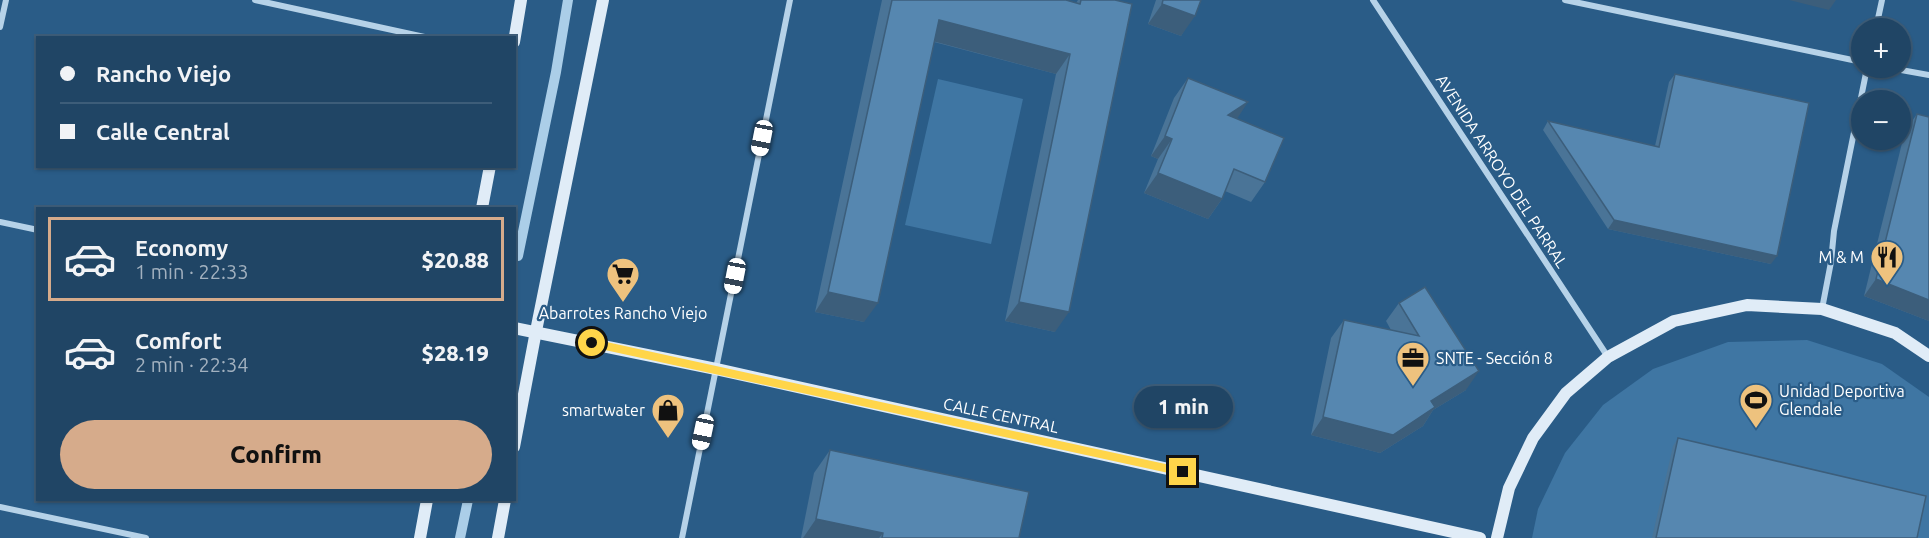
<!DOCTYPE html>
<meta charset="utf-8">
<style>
body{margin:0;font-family:Ubuntu,sans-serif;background:#284c6b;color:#f1f3f6;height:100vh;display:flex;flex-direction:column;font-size:22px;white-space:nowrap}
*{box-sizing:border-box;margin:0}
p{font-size:20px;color:#a2b1bf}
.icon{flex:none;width:33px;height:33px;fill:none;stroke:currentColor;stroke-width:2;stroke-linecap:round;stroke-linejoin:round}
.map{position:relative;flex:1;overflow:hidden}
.details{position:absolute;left:36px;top:207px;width:480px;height:294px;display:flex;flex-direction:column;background:#204565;border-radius:0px;box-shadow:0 2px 4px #0004,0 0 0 2px #3d5d79}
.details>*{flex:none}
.top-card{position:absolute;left:36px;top:36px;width:480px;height:132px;border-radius:0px;box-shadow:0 2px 4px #0004,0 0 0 2px #3d5d79;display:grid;align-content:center;height:132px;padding:0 24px;background:#204565}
.controls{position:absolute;left:1851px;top:18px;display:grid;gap:12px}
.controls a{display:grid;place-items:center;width:60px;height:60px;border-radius:50%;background:#204565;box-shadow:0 2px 4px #0004,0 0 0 2px #3d5d79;font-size:30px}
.end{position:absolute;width:27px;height:27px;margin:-14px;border:8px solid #ffd54a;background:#111;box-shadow:0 0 0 3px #111}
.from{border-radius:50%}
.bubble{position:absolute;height:42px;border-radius:21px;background:#204565;box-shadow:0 2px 4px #0004,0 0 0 2px #3d5d79;font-size:20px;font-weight:800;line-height:42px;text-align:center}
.car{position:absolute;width:18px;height:36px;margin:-18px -9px;border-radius:8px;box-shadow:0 0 4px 2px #0007;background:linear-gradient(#fff 24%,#345 0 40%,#fff 0 76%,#345 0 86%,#fff 0)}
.top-card b{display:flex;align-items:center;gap:21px;height:57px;font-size:22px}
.top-card b+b{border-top:2px solid #3d5d79}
.top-card i{width:15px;height:15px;background:#f1f3f6}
ul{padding:10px 0 0;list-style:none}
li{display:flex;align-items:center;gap:18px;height:84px;margin:0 12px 9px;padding:0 12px;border:3px solid transparent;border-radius:0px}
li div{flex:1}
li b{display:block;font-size:22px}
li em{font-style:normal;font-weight:800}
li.active{border-color:#d6ab8b}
li>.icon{width:54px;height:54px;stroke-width:1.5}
.primary-button{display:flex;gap:12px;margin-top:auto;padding:12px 24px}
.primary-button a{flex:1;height:69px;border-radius:36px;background:#d6ab8b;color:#111;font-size:24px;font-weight:800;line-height:69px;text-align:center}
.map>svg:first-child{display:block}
.pitch{fill:#3f76a3}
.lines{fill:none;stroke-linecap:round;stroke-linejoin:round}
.stream{stroke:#abcee8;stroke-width:10}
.minor{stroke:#b6d2e8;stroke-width:6}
.secondary{stroke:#e0ecf7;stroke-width:12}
.wall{fill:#4a7497}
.shaded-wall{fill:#3c5e7b}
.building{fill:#5687b0;stroke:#3c5e7b;stroke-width:1.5}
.route{stroke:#ffd54a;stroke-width:8}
.labels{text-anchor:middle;stroke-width:4.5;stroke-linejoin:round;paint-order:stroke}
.street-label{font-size:16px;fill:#fff;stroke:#2a5c87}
.poi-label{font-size:16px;fill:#fff;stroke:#2a5c87;text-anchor:end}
</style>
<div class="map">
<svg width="1929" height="538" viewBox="0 0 1929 538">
<rect width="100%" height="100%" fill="#2a5c87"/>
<!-- pitch -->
<g class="pitch">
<polygon points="938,79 1023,99 991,244 905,225"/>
<polygon points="1807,340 1882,364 1929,397 1929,538 1532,538 1538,509 1565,453 1603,405 1653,369 1728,342"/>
</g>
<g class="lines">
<!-- stream -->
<g class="stream">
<polyline points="518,256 556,72 568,0"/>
<polyline points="460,538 468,500"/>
</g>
<!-- minor -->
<g class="minor">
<polyline points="255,0 429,38"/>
<polyline points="1373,0 1608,357"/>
<polyline points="1565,0 1862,62"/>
<polyline points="0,27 6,0"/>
<polyline points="1876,28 1882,0"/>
<polyline points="1890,68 1929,75"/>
<polyline points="0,222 38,230"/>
<polyline points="1822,309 1831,262 1834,231 1867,68"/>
<polyline points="0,507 146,538"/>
<polyline points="682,538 790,0"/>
</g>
<!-- secondary -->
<g class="secondary">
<polyline points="514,42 521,0"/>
<polyline points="482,208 490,166"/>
<polyline points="514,328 716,369 1480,538"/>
<polyline points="514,447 536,331 603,0"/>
<polyline points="420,538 427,500"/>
<polyline points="498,538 505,500"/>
<polyline points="1497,538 1509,488 1533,438 1566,393 1608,357 1674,321 1747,305 1822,309 1895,333 1929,356"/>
</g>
</g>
<!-- wall -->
<g class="wall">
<polygon points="882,0 1066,0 1076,3 1078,0 1115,0 1055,332 1005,321 1056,74 934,42 864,322 815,312"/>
<polygon points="1156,0 1201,0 1181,36 1148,24"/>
<polygon points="1675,74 1771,264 1608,229 1543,130 1548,121 1655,146 1669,82"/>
<polygon points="1188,78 1237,119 1265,182 1251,202 1225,191 1222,199 1208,219 1144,193 1158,159 1151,156 1174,98"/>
<polygon points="1917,114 1929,117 1929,321 1864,296 1905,131"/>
<polygon points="1399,303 1466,390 1433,410 1423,426 1380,453 1311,435 1331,338 1344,320 1391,330 1386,321"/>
<polygon points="1678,438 1917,538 1652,538 1673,446"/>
<polygon points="830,450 1019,538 801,538 814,473"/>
</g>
<!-- shaded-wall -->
<g class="shaded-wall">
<polygon points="1789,0 1836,0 1829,10"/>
<polygon points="1162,4 1195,16 1181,36 1148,24"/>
<polygon points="939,20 1070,54 1056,74 925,39"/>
<polygon points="1248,102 1235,122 1228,115"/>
<polygon points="1165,136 1172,139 1158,159 1151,156"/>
<polygon points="1158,173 1222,199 1208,219 1144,193"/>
<polygon points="1614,220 1777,256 1771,264 1608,229"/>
<polygon points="1876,279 1929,300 1929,321 1864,296"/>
<polygon points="828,292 878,303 864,322 815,312"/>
<polygon points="1019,302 1069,312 1055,332 1005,321"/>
<polygon points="1479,371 1466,390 1433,410 1423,426 1380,453 1311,435 1323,417 1431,401"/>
<polygon points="816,519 883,533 879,538 803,538"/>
</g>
<!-- building -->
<g class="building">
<polygon points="892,0 1066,0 1080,4 1081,0 1115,0 1132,4 1069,312 1019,302 1070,54 939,20 878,303 828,292"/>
<polygon points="1163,0 1201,0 1195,16 1162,4"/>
<polygon points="1675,74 1809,103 1777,256 1614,220 1548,121 1659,147"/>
<polygon points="1188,78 1248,102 1228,115 1284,138 1265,182 1234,169 1222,199 1158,173 1172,139 1165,136"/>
<polygon points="1917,114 1929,117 1929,300 1876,279"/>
<polygon points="1425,287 1479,371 1431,401 1435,407 1393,435 1323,417 1344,320 1419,336 1399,303"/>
<polygon points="1678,438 1926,496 1917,538 1656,538"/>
<polygon points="830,450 1029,492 1019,538 882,538 883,533 816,519"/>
</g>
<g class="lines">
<!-- route -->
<polyline class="route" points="592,343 1183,472"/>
</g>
<!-- icons -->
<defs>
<symbol id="restaurant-pin" viewBox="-11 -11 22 30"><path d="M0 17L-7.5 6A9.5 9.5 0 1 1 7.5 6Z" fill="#eec27e" stroke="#2a5c87"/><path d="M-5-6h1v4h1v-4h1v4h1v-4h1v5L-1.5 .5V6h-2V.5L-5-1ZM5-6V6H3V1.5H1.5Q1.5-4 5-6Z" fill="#111"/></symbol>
<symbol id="supermarket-pin" viewBox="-11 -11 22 30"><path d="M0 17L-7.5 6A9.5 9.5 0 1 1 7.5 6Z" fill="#eec27e" stroke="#2a5c87"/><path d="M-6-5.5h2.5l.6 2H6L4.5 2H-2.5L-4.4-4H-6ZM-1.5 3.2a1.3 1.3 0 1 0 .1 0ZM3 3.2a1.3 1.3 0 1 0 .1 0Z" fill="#111"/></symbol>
<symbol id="office-pin" viewBox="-11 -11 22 30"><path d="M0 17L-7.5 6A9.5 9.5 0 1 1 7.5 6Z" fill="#eec27e" stroke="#2a5c87"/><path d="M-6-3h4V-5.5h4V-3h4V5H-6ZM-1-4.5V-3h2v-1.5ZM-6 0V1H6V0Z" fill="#111"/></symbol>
<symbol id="stadium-pin" viewBox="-11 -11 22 30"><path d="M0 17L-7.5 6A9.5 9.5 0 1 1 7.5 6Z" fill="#eec27e" stroke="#2a5c87"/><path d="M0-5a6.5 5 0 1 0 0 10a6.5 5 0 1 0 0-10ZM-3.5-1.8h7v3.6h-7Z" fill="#111"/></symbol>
<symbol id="shop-pin" viewBox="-11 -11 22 30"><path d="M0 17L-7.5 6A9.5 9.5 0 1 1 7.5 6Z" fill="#eec27e" stroke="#2a5c87"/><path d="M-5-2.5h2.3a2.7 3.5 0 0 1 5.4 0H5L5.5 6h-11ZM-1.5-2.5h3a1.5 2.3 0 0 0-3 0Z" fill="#111"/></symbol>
</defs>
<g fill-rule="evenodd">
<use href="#restaurant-pin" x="1868" y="238" width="38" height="52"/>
<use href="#supermarket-pin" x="604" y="255" width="38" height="52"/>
<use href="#office-pin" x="1394" y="339" width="38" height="52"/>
<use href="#stadium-pin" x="1737" y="381" width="38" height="52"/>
<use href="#shop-pin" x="649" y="391" width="38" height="52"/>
</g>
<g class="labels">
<!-- street labels -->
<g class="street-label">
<text transform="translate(1502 171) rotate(57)" y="6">AVENIDA ARROYO DEL PARRAL</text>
<text transform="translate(1001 415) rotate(12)" y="6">CALLE CENTRAL</text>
</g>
<!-- poi labels -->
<g class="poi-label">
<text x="1864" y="263">M &amp; M</text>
<text x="623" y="319" text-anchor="middle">Abarrotes Rancho Viejo</text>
<text x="1436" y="364" text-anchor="start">SNTE - Sección 8</text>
<text x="1779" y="397" text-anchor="start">Unidad Deportiva<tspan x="1779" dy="18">Glendale</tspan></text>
<text x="645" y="416">smartwater</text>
</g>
</g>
</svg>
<div class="controls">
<a>+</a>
<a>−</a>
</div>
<i class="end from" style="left:592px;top:343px"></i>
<i class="end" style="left:1183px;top:472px"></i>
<div class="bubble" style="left:1134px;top:386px;width:99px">1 min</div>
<i class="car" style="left:762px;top:138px;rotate:191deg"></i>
<i class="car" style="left:735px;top:276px;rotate:191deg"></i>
<i class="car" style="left:703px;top:432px;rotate:192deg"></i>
<div class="top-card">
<b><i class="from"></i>Rancho Viejo</b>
<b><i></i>Calle Central</b>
</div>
<section class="details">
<ul>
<li class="active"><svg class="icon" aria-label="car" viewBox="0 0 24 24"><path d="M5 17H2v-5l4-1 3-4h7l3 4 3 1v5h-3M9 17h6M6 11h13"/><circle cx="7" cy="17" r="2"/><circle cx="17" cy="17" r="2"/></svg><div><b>Economy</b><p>1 min · 22:33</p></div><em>$20.88</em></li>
<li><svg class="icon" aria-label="car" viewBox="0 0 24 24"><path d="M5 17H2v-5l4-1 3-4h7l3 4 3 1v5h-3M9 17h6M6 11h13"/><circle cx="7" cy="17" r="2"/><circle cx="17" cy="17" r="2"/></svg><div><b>Comfort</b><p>2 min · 22:34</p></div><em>$28.19</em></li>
</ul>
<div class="primary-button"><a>Confirm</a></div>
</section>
</div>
